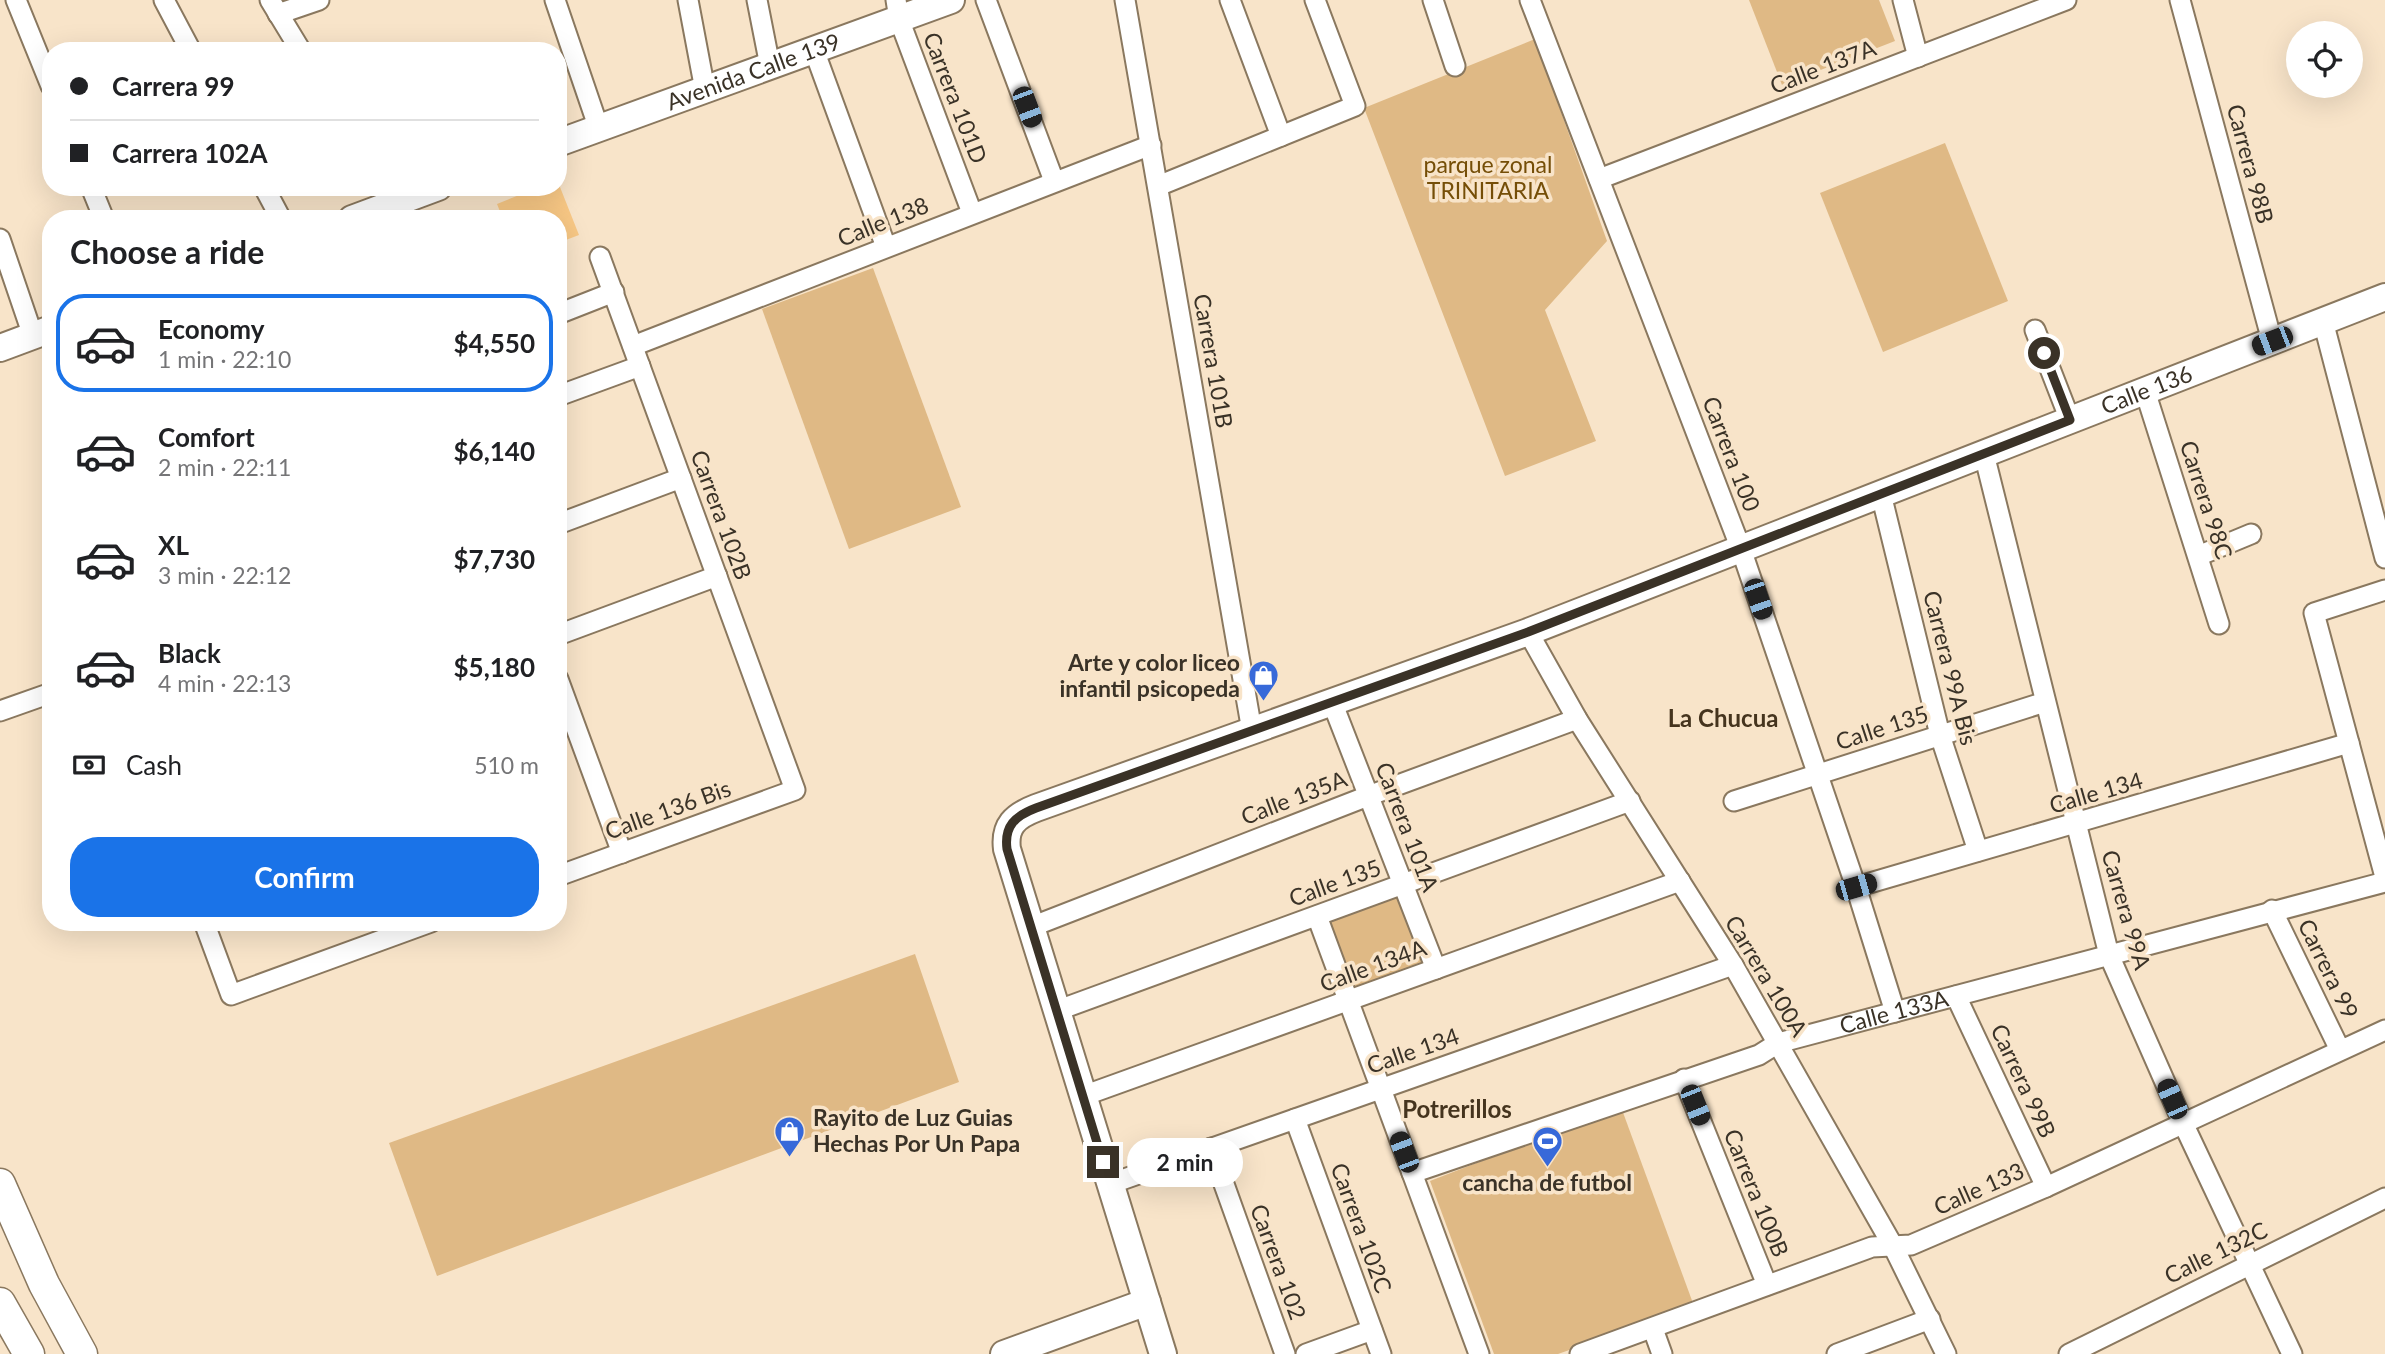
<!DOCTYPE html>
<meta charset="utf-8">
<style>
body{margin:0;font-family:Lato,sans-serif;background:#f6f6f6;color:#202124;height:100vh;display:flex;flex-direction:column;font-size:26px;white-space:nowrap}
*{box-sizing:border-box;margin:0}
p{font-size:23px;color:#757577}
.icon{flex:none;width:38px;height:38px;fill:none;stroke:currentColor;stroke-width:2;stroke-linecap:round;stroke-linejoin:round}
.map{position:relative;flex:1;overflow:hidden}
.details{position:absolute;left:42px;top:210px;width:525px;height:721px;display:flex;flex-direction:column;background:#fff;border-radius:28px;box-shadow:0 7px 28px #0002}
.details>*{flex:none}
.guide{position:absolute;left:42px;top:42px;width:525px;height:154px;border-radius:28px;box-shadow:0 7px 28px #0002;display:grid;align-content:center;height:154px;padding:0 28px;background:#fff}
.controls{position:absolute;left:2286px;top:21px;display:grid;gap:14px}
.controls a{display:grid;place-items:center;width:77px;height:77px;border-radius:50%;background:#fff;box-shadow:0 7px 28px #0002;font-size:35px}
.end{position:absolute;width:32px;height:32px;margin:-16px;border:9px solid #3a3227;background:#fff;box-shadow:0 0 0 4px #fff}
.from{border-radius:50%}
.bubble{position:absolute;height:49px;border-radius:24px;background:#fff;box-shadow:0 7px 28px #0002;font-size:23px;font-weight:700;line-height:49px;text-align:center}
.car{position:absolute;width:21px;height:42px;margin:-21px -10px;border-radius:9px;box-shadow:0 0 5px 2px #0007;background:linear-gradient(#222 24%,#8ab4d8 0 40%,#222 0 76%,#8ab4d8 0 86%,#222 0)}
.guide b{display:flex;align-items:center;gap:24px;height:66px;font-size:26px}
.guide b+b{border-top:2px solid #e0e0e0}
.guide i{width:18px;height:18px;background:#202124}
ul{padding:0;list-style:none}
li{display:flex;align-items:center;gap:21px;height:98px;margin:0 14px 10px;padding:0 14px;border:4px solid transparent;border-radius:28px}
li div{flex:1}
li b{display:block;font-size:26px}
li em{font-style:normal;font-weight:700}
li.active{border-color:#1a73e8}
li>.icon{width:63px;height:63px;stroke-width:1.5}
h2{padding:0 28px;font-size:32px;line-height:84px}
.pay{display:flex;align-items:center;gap:18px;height:77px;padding:0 28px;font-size:26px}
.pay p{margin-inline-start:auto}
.primary-button{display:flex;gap:14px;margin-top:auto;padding:14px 28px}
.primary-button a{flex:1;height:80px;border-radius:28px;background:#1a73e8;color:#fff;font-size:28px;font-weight:700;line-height:80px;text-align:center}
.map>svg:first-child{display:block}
.green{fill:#dfb985}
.building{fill:#f8c885}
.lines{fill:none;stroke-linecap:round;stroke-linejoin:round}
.street-casing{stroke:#8a785f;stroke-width:23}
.secondary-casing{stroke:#8a785f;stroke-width:30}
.primary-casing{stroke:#8a785f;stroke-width:33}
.street{stroke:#fff;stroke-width:19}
.secondary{stroke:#fff;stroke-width:26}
.primary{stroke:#fff;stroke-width:30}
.route{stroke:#3a3227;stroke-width:9}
.labels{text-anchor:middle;stroke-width:7;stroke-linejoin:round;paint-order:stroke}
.street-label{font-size:23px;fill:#3a3227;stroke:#f8e4c9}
.park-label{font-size:23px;fill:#754e07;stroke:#f8e4c9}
.poi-label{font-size:23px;font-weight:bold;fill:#3a3227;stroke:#f8e4c9;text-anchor:end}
.neighbourhood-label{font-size:24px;font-weight:bold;fill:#45341e;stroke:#f8e4c9}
</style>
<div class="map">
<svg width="2385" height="1354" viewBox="0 0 2385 1354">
<rect width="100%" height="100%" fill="#f8e4c9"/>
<!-- green -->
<g class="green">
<polygon points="1749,0 1879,0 1895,41 1782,85"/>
<polygon points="1535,39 1607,241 1545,310 1596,441 1505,476 1364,108"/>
<polygon points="1945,143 2008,301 1883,352 1820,193"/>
<polygon points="873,268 961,507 849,549 762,309"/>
<polygon points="1398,897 1422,964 1354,987 1328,920"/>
<polygon points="915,954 959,1082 437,1276 389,1143"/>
<polygon points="1621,1107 1694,1306 1558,1354 1494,1354 1430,1181"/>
</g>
<!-- building -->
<polygon class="building" points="558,182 579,235 558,243 558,219 503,219 497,204 539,187 558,187"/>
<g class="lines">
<defs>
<g id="street">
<polyline points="16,0 51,86"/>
<polyline points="164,0 191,51"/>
<polyline points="270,0 301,51"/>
<polyline points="555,0 599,129"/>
<polyline points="688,0 705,90"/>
<polyline points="757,0 770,66"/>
<polyline points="896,0 899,19 972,213"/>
<polyline points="986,0 1054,181"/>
<polyline points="1125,0 1252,731"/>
<polyline points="1230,0 1281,136"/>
<polyline points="1433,0 1455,66"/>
<polyline points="1530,0 1741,549 1856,887 1895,1012"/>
<polyline points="1903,0 1918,57"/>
<polyline points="2180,0 2272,341"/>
<polyline points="278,14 319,0"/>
<polyline points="814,50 886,247"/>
<polyline points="1599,179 2066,0"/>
<polyline points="1158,186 1355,106 1315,0"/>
<polyline points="91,187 104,219"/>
<polyline points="264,187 281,219"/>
<polyline points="387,187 396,203"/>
<polyline points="0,239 33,336"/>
<polyline points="558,314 614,292"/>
<polyline points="2323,321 2385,558"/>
<polyline points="2035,330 2070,420"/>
<polyline points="633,346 1151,145"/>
<polyline points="2145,391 2219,624"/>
<polyline points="558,396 640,366"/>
<polyline points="1984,454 2109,955 2183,1123 2292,1354"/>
<polyline points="1881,494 1940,735 1978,851"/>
<polyline points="558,524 681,478"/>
<polyline points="2198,556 2251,534"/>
<polyline points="2385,590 2314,613 2385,877"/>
<polyline points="1528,632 1577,719 1733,965 1893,1246 1946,1354"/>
<polyline points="558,635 717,576"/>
<polyline points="558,679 622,853"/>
<polyline points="1332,702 1436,969"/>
<polyline points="0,711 51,693"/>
<polyline points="1734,801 2045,702"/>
<polyline points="558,876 795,790 600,257"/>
<polyline points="1856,887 2349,743"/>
<polyline points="2272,910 2340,1050"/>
<polyline points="1317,916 1479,1354"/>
<polyline points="204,922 231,995 431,922"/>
<polyline points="1031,927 1368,796 1577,719"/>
<polyline points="1956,996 2046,1187"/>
<polyline points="1056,1011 1630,801"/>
<polyline points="1684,1079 1767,1285"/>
<polyline points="1083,1096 1680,881"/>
<polyline points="1295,1119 1381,1354"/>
<polyline points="1211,1148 1285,1354"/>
<path id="s1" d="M1412,1173L1759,1055L1778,1043L2385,882"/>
<polyline points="1110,1184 1733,965"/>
<polyline points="1653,1329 1662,1354"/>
<polyline points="1306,1354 1372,1330"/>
<polyline points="1580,1354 1872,1247 1911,1245 2046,1187 2385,1030"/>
<polyline points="1837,1354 1930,1319"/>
<polyline points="2069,1354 2385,1198"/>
</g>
<g id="secondary">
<path id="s2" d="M558,143L951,0"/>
<polyline points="352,219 438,187"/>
<polyline points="0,348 51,329"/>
<polyline points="1004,1354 1147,1302"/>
<path id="s3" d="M1163,1354L1007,849C1004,826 1015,816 1036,808L1528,632L2385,297"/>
</g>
<g id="primary">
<polyline points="0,1184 44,1284 82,1354"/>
<polyline points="0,1303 29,1354"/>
</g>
</defs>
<!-- street casing -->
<use href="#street" class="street-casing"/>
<!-- secondary casing -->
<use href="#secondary" class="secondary-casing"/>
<!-- primary casing -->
<use href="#primary" class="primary-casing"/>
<!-- street -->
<use href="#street" class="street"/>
<!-- secondary -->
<use href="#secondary" class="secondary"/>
<!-- primary -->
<use href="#primary" class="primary"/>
</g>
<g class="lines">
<!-- route -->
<path class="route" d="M1103,1162L1007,849C1004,826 1015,816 1036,808L1528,632L2070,420L2044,353"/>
</g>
<!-- icons -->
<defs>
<symbol id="shop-pin" viewBox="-11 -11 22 30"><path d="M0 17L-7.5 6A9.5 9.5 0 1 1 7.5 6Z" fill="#3769d9" stroke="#f8e4c9"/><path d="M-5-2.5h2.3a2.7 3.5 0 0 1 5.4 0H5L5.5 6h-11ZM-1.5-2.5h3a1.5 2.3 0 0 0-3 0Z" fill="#fff"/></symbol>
<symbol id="stadium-pin" viewBox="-11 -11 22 30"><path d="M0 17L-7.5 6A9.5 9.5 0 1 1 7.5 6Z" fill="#3769d9" stroke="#f8e4c9"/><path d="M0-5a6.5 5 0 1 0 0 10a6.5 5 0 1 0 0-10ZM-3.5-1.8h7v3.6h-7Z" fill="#fff"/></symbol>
</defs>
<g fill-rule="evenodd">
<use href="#shop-pin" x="1246" y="658" width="35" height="47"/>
<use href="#shop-pin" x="772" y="1114" width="35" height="47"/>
<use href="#stadium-pin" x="1530" y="1124" width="35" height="47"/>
</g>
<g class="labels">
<!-- street labels -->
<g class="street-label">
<text transform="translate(1823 67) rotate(-21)" y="8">Calle 137A</text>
<text dy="8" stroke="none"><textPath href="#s2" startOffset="208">Avenida Calle 139</textPath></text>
<text transform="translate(955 98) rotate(69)" y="8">Carrera 101D</text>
<text transform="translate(2250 164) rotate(75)" y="8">Carrera 98B</text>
<text transform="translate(883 222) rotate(-22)" y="8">Calle 138</text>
<text transform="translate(1213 361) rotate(80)" y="8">Carrera 101B</text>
<text dy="8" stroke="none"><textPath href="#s3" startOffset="1771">Calle 136</textPath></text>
<text transform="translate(1731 454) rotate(69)" y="8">Carrera 100</text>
<text transform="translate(2206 500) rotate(72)" y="8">Carrera 98C</text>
<text transform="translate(721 515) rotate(70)" y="8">Carrera 102B</text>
<text transform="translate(1950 668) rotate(76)" y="8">Carrera 99A Bis</text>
<text transform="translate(1882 728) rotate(-18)" y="8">Calle 135</text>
<text transform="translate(2096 793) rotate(-16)" y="8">Calle 134</text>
<text transform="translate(1294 798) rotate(-21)" y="8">Calle 135A</text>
<text transform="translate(668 810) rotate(-20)" y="8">Calle 136 Bis</text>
<text transform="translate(1407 827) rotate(69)" y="8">Carrera 101A</text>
<text transform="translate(1335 883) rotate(-20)" y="8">Calle 135</text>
<text transform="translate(2126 910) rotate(74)" y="8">Carrera 99A</text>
<text transform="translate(1373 966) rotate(-20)" y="8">Calle 134A</text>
<text transform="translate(2328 969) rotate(64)" y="8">Carrera 99</text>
<text transform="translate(1766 976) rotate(59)" y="8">Carrera 100A</text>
<text dy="8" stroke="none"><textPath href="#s1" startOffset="509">Calle 133A</textPath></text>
<text transform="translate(1413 1051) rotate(-19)" y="8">Calle 134</text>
<text transform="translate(2023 1081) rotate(65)" y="8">Carrera 99B</text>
<text transform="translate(1979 1189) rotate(-24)" y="8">Calle 133</text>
<text transform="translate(1756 1193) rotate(68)" y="8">Carrera 100B</text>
<text transform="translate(1361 1228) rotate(70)" y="8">Carrera 102C</text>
<text transform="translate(2216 1253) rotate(-26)" y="8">Calle 132C</text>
<text transform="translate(1278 1262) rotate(70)" y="8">Carrera 102</text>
</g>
<!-- park labels -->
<g class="park-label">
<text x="1488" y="173">parque zonal<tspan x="1488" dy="26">TRINITARIA</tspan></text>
</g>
<!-- poi labels -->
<g class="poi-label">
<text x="1240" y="671">Arte y color liceo<tspan x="1240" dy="26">infantil psicopeda</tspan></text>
<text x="813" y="1126" text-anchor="start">Rayito de Luz Guias<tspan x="813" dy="26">Hechas Por Un Papa</tspan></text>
<text x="1547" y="1191" text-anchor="middle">cancha de futbol</text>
</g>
<!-- neighbourhood labels -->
<g class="neighbourhood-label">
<text x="1723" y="727">La Chucua</text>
<text x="1457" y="1118">Potrerillos</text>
</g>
</g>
</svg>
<div class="controls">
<a><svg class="icon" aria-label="locate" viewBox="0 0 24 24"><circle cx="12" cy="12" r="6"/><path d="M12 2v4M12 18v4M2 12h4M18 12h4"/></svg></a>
</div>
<i class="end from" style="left:2044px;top:353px"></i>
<i class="end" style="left:1103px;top:1162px"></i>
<div class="bubble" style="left:1127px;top:1138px;width:116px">2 min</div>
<i class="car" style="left:1027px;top:107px;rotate:159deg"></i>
<i class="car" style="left:2272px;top:341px;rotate:249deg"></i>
<i class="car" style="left:1758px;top:599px;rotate:161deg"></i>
<i class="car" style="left:1856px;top:887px;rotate:74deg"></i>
<i class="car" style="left:2172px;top:1099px;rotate:336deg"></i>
<i class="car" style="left:1695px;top:1105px;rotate:158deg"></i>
<i class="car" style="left:1404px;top:1152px;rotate:339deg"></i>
<div class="guide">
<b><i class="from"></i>Carrera 99</b>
<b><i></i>Carrera 102A</b>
</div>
<section class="details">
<h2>Choose a ride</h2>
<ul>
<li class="active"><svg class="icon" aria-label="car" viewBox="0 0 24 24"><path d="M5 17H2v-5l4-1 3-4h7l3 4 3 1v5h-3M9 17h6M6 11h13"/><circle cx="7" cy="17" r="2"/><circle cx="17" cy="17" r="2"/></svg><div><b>Economy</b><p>1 min · 22:10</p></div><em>$4,550</em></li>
<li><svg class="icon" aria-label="car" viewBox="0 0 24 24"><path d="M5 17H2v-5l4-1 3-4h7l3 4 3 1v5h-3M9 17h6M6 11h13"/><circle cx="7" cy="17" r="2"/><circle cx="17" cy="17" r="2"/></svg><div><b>Comfort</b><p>2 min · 22:11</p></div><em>$6,140</em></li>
<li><svg class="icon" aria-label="car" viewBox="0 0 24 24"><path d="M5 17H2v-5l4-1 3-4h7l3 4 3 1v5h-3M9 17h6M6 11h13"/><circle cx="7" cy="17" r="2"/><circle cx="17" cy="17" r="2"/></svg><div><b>XL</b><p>3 min · 22:12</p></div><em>$7,730</em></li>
<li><svg class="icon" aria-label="car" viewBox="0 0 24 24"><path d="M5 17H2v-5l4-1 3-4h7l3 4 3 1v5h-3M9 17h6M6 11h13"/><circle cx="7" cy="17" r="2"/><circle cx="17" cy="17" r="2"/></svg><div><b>Black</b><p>4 min · 22:13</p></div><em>$5,180</em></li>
</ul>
<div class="pay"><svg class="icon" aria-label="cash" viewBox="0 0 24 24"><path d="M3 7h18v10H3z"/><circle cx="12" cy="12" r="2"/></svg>Cash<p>510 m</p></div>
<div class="primary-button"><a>Confirm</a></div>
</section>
</div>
